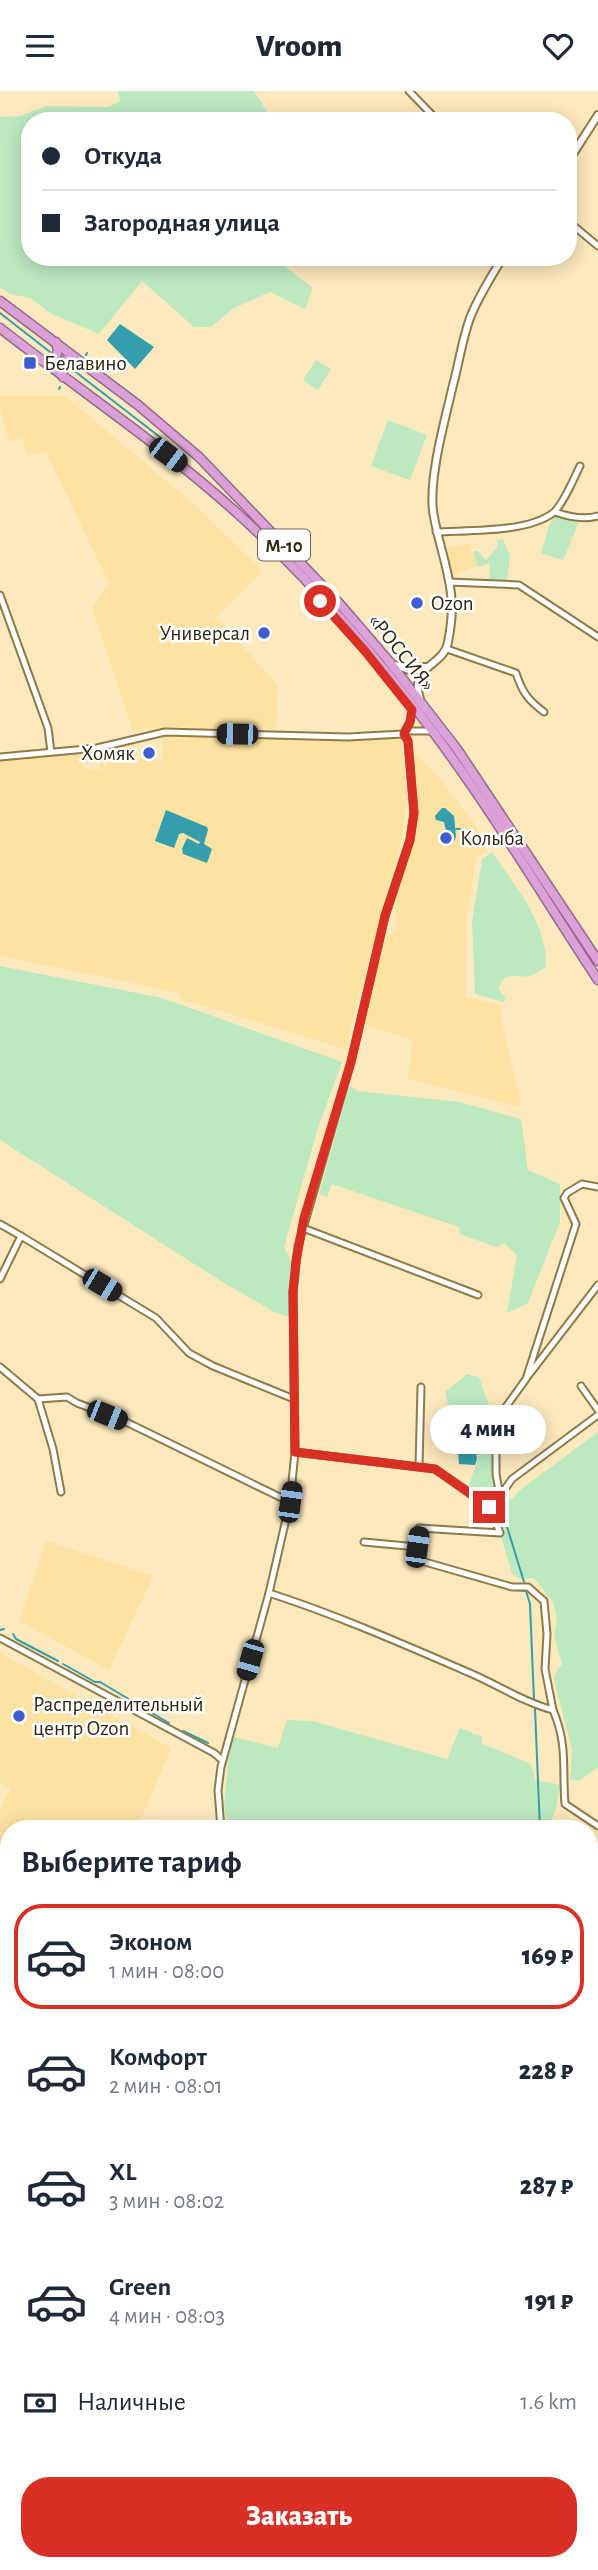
<!DOCTYPE html>
<html lang="ru">
<meta charset="utf-8">
<style>
body{margin:0;font-family:"Alegreya Sans",sans-serif;background:#f2f2f3;color:#1f2937;height:100vh;display:flex;flex-direction:column;font-size:26px;white-space:nowrap}
*{box-sizing:border-box;margin:0}
p{font-size:23px;color:#747a83}
.icon{flex:none;width:38px;height:38px;fill:none;stroke:currentColor;stroke-width:2;stroke-linecap:round;stroke-linejoin:round}
.map{position:relative;flex:1;overflow:hidden}
.drawer{position:absolute;left:0px;top:1729px;width:598px;height:751px;display:flex;flex-direction:column;background:#fff;border-radius:28px 28px 0 0;box-shadow:0 4px 18px #0003}
.drawer>*{flex:none}
.top-card{position:absolute;left:21px;top:21px;width:556px;height:154px;border-radius:28px;box-shadow:0 4px 18px #0003;display:grid;align-content:center;height:154px;padding:0 21px;background:#fff}
.end{position:absolute;width:32px;height:32px;margin:-16px;border:9px solid #d93025;background:#fff;box-shadow:0 0 0 4px #fff}
.from{border-radius:50%}
.bubble{position:absolute;height:49px;border-radius:24px;background:#fff;box-shadow:0 4px 18px #0003;font-size:23px;font-weight:800;line-height:49px;text-align:center}
.car{position:absolute;width:21px;height:42px;margin:-21px -10px;border-radius:9px;box-shadow:0 0 5px 2px #0007;background:linear-gradient(#222 24%,#8ab4d8 0 40%,#222 0 76%,#8ab4d8 0 86%,#222 0)}
.top-card b{display:flex;align-items:center;gap:24px;height:66px;font-size:26px}
.top-card b+b{border-top:2px solid #e0e1e3}
.top-card i{width:18px;height:18px;background:#1f2937}
ul{padding:0;list-style:none}
li{display:flex;align-items:center;gap:21px;height:105px;margin:0 14px 10px;padding:0 7px;border:4px solid transparent;border-radius:28px}
li div{flex:1}
li b{display:block;font-size:26px}
li em{font-style:normal;font-weight:800}
li.active{border-color:#d93025}
li>.icon{width:63px;height:63px;stroke-width:1.5}
h2{padding:0 21px;font-size:32px;line-height:84px}
.pay{display:flex;align-items:center;gap:18px;height:77px;padding:0 21px;font-size:26px}
.pay p{margin-inline-start:auto}
.action{display:flex;gap:14px;margin-top:auto;padding:14px 21px}
.action a{flex:1;height:80px;border-radius:28px;background:#d93025;color:#fff;font-size:28px;font-weight:800;line-height:80px;text-align:center}
header{display:flex;justify-content:space-between;align-items:center;height:91px;padding:0 21px;background:#fff;font-size:32px;font-weight:800}
.map>svg:first-child{display:block}
.built{fill:#fce2a3}
.green{fill:#bde9c1}
.water{fill:#349eac}
.lines{fill:none;stroke-linecap:round;stroke-linejoin:round}
.stream{stroke:#349eac;stroke-width:2}
.minor-casing{stroke:#907b47;stroke-width:9}
.tertiary-casing{stroke:#907b47;stroke-width:10}
.primary-casing{stroke:#98678c;stroke-width:11}
.trunk-casing{stroke:#98678c;stroke-width:11}
.minor{stroke:#fff;stroke-width:5}
.tertiary{stroke:#fff;stroke-width:6}
.primary{stroke:#e3b9e2;stroke-width:8}
.trunk{stroke:#daa2d8;stroke-width:8}
.route{stroke:#d93025;stroke-width:9}
.poi-dot{fill:#3e5ed0;stroke:#fff;stroke-width:2.5}
.labels{text-anchor:middle;stroke-width:5;stroke-linejoin:round;paint-order:stroke}
.shield{fill:#fff;stroke:#6e6858;stroke-width:2}
.shield-label{font-size:19px;font-weight:bold;fill:#302711}
.poi-label{font-size:21px;fill:#302711;stroke:#fff;text-anchor:start}
.street-label{font-size:21px;fill:#302711;stroke:#fff}
</style>
<header><svg class="icon" aria-label="menu" viewBox="0 0 24 24"><path d="M4 6h16M4 12h16M4 18h16"/></svg>Vroom<svg class="icon" aria-label="heart" viewBox="0 0 24 24"><path d="M12 20l-8-8c-3-5 5-10 8-4 3-6 11-1 8 4z"/></svg></header>
<div class="map">
<svg width="598" height="2479" viewBox="0 0 598 2479">
<rect width="100%" height="100%" fill="#fce9be"/>
<!-- built -->
<g class="built">
<polygon points="0,305 65,305 195,414 263,480 216,526 278,594 276,638 174,636 133,639 92,516 109,492 46,361 28,364 22,347 9,351 0,317"/>
<polygon points="469,452 477,475 450,486 444,458"/>
<polygon points="163,643 297,648 401,647 407,704 402,747 345,958 179,907 180,902 0,865 0,669 83,662 83,677 100,679 101,659 135,652 137,668 162,669"/>
<polygon points="408,657 431,677 475,733 487,761 477,765 466,827 466,906 501,914 502,932 522,1016 408,988 413,949 362,933 386,845 391,843 397,835 394,803 410,749 412,723"/>
<polygon points="46,1450 153,1485 109,1579 19,1530"/>
<polygon points="0,1562 171,1657 137,1738 9,1738 9,1858 0,1856 0,1718 11,1698 0,1692"/>
<polygon points="197,2471 247,2471 245,2479 190,2479"/>
</g>
<!-- green -->
<g class="green">
<polygon points="118,0 254,0 273,30 30,30 30,166 273,166 313,197 305,218 270,201 234,217 211,236 194,236 142,190 99,243 50,222 30,207 10,203 0,196 0,26 20,25 47,15 108,16 120,10"/>
<polygon points="316,269 331,278 318,299 303,289"/>
<polygon points="388,329 427,344 410,389 371,375"/>
<polygon points="556,423 580,429 563,469 541,462 549,435"/>
<polygon points="503,448 510,465 507,490 503,492 478,490 490,487 489,472 478,476 473,460 478,460 486,469 497,457 497,449"/>
<path d="M492,761C516,797 547,831 546,876C541,879 534,884 530,885C515,888 507,878 498,897L506,908L503,911L475,903L472,831L482,769Z"/>
<polygon points="0,875 162,907 342,971 317,1040 284,1156 291,1170 289,1226 274,1221 221,1190 0,1049"/>
<polygon points="349,995 358,1000 459,1011 521,1028 528,1079 560,1093 560,1131 528,1212 507,1222 517,1164 504,1152 496,1156 460,1143 459,1136 332,1093 327,1106 319,1103"/>
<polygon points="467,1283 479,1286 494,1328 490,1348 498,1405 490,1408 483,1395 476,1402 468,1397 478,1368 472,1325 451,1324 445,1301"/>
<polygon points="598,1341 598,1676 579,1690 570,1688 572,1659 554,1589 556,1581 562,1573 554,1545 557,1527 553,1511 534,1487 520,1488 512,1483 493,1418 507,1407 512,1408 520,1399"/>
<polygon points="287,1629 312,1630 447,1668 460,1637 483,1646 481,1652 531,1673 535,1689 560,1694 556,1718 548,1738 228,1738 224,1713 230,1652 234,1646 278,1657"/>
<polygon points="590,1838 598,1844 598,2154 590,2161"/>
<polygon points="598,2177 598,2479 270,2479 270,2471 590,2471 590,2184"/>
<polygon points="0,2187 9,2205 9,2233 3,2245 7,2285 0,2317"/>
</g>
<!-- water -->
<g class="water">
<polygon points="120,233 154,256 135,278 107,249"/>
<polygon points="442,717 445,717 454,725 456,746 454,750 448,748 444,731 436,729 435,725"/>
<polygon points="166,719 207,736 208,739 204,753 212,758 207,772 183,763 182,758 187,747 199,753 200,751 183,742 179,743 174,757 155,750"/>
<polygon points="455,1325 472,1326 477,1368 475,1374 459,1373"/>
</g>
<g class="lines">
<!-- stream -->
<g class="stream">
<polyline points="0,222 50,261"/>
<polyline points="86,264 87,262"/>
<polyline points="68,275 165,350"/>
<polyline points="72,281 75,277"/>
<polyline points="59,298 60,296"/>
<polyline points="456,738 461,738"/>
<polyline points="501,1416 524,1491"/>
<polyline points="516,1499 526,1500 530,1513 534,1609"/>
<polyline points="0,1539 4,1538"/>
<polyline points="13,1543 16,1548 58,1570"/>
<polyline points="63,1573 95,1591 100,1591 169,1632"/>
<polyline points="535,1618 540,1738"/>
<polyline points="183,1640 208,1652"/>
<polyline points="0,1872 9,1874"/>
<polyline points="0,2025 9,2021"/>
<polyline points="0,2129 9,2149"/>
<polyline points="590,2389 598,2391"/>
<polyline points="455,2471 458,2479"/>
</g>
<defs>
<g id="minor">
<polyline points="409,0 438,30"/>
<polyline points="569,131 598,155"/>
<path d="M555,421C569,426 583,429 598,425"/>
<path d="M436,441C469,439 526,442 553,422C563,414 574,387 580,375"/>
<polyline points="449,491 519,494 598,546"/>
<polyline points="0,504 48,637 51,661"/>
<path d="M447,558L516,582C522,601 528,609 544,621"/>
<polyline points="406,640 428,640"/>
<polyline points="0,666 97,657 165,641 348,646 403,643 410,631 412,619"/>
<polyline points="0,1133 21,1145 0,1188"/>
<polyline points="303,1137 478,1204"/>
<polyline points="21,1145 156,1227 189,1262 213,1275 294,1308"/>
<polyline points="0,1276 38,1308 67,1306 77,1312 122,1329 290,1411"/>
<polyline points="528,1285 598,1194"/>
<polyline points="581,1295 598,1319"/>
<polyline points="38,1308 53,1358 61,1401"/>
<polyline points="295,1361 435,1378 489,1415 500,1405 512,1388 598,1324"/>
<polyline points="419,1375 421,1296"/>
<polyline points="500,1405 496,1383 496,1334 500,1324 526,1288 576,1133 564,1107 567,1102 582,1093 598,1096"/>
<polyline points="489,1415 500,1442 419,1437 416,1465 418,1469 512,1496 528,1496 544,1510 547,1543 545,1578 553,1619"/>
<polyline points="364,1451 417,1456"/>
<path d="M269,1502C337,1524 403,1553 470,1582C498,1594 523,1611 553,1619C568,1654 562,1677 565,1713L598,1735"/>
<polyline points="0,1547 214,1662 222,1669"/>
<polyline points="221,1738 218,1699 221,1676 269,1502 290,1411 295,1361 293,1201 298,1155 351,971 385,825 410,749 414,722 408,650 403,643"/>
<polyline points="0,2006 9,2010"/>
<polyline points="0,2398 9,2400"/>
<polyline points="0,2447 9,2444"/>
<polyline points="84,2471 86,2479"/>
<polyline points="104,2479 112,2471"/>
</g>
<g id="tertiary">
<polyline points="569,69 598,24"/>
<polyline points="392,573 409,579 425,576"/>
<path d="M420,608C409,573 444,576 448,551C451,536 453,518 451,503C448,475 437,448 433,420C429,385 445,329 453,294C459,272 462,249 470,227C478,206 491,186 503,166"/>
</g>
<g id="primary">
<polyline points="590,2174 598,2167"/>
<polyline points="251,2479 252,2471"/>
</g>
<g id="trunk">
<polyline points="0,210 138,314 199,366 339,512 388,569 457,658 598,870"/>
<path d="M0,237C79,299 163,355 237,422C310,488 376,564 434,642C493,721 544,807 598,889"/>
<polyline points="41,269 49,271 56,266 58,259 56,251"/>
<path d="M63,286C57,275 65,265 77,268"/>
</g>
</defs>
<!-- minor casing -->
<use href="#minor" class="minor-casing"/>
<!-- tertiary casing -->
<use href="#tertiary" class="tertiary-casing"/>
<!-- primary casing -->
<use href="#primary" class="primary-casing"/>
<!-- trunk casing -->
<use href="#trunk" class="trunk-casing"/>
<!-- minor -->
<use href="#minor" class="minor"/>
<!-- tertiary -->
<use href="#tertiary" class="tertiary"/>
<!-- primary -->
<use href="#primary" class="primary"/>
<!-- trunk -->
<use href="#trunk" class="trunk"/>
</g>
<g class="lines">
<!-- route -->
<polyline class="route" points="320,510 364,559 412,619 410,631 404,643 408,650 414,722 410,749 385,825 351,971 304,1127 296,1170 293,1201 295,1361 435,1378 489,1416"/>
</g>
<!-- markers -->
<g class="poi-dot">
<rect x="23" y="265" width="14" height="14" rx="3.5"/>
<circle cx="417" cy="512" r="7"/>
<circle cx="264" cy="542" r="7"/>
<circle cx="149" cy="662" r="7"/>
<circle cx="446" cy="747" r="7"/>
<circle cx="19" cy="1625" r="7"/>
</g>
<g class="labels">
<!-- shield labels -->
<rect class="shield" x="258" y="438.5" width="52" height="31" rx="5"/>
<g class="shield-label">
<text x="284" y="461">М-10</text>
</g>
<!-- poi labels -->
<g class="poi-label">
<text x="44" y="279">Белавино</text>
<text x="431" y="519">Ozon</text>
<text x="250" y="549" text-anchor="end">Универсал</text>
<text x="135" y="669" text-anchor="end">Хомяк</text>
<text x="460" y="754">Колыба</text>
<text x="33" y="1620">Распределительный<tspan x="33" dy="24">центр Ozon</tspan></text>
</g>
<!-- street labels -->
<g class="street-label">
<text transform="translate(402 561) rotate(51)" y="7">«РОССИЯ»</text>
</g>
</g>
</svg>
<i class="end from" style="left:320px;top:510px"></i>
<i class="end" style="left:489px;top:1416px"></i>
<div class="bubble" style="left:430px;top:1314px;width:116px">4 мин</div>
<i class="car" style="left:168px;top:364px;rotate:127deg"></i>
<i class="car" style="left:237px;top:643px;rotate:271deg"></i>
<i class="car" style="left:102px;top:1194px;rotate:121deg"></i>
<i class="car" style="left:107px;top:1324px;rotate:112deg"></i>
<i class="car" style="left:290px;top:1411px;rotate:8deg"></i>
<i class="car" style="left:417px;top:1456px;rotate:8deg"></i>
<i class="car" style="left:250px;top:1569px;rotate:196deg"></i>
<div class="top-card">
<b><i class="from"></i>Откуда</b>
<b><i></i>Загородная улица</b>
</div>
<section class="drawer">
<h2>Выберите тариф</h2>
<ul>
<li class="active"><svg class="icon" aria-label="car" viewBox="0 0 24 24"><path d="M5 17H2v-5l4-1 3-4h7l3 4 3 1v5h-3M9 17h6M6 11h13"/><circle cx="7" cy="17" r="2"/><circle cx="17" cy="17" r="2"/></svg><div><b>Эконом</b><p>1 мин · 08:00</p></div><em>169 ₽</em></li>
<li><svg class="icon" aria-label="car" viewBox="0 0 24 24"><path d="M5 17H2v-5l4-1 3-4h7l3 4 3 1v5h-3M9 17h6M6 11h13"/><circle cx="7" cy="17" r="2"/><circle cx="17" cy="17" r="2"/></svg><div><b>Комфорт</b><p>2 мин · 08:01</p></div><em>228 ₽</em></li>
<li><svg class="icon" aria-label="car" viewBox="0 0 24 24"><path d="M5 17H2v-5l4-1 3-4h7l3 4 3 1v5h-3M9 17h6M6 11h13"/><circle cx="7" cy="17" r="2"/><circle cx="17" cy="17" r="2"/></svg><div><b>XL</b><p>3 мин · 08:02</p></div><em>287 ₽</em></li>
<li><svg class="icon" aria-label="car" viewBox="0 0 24 24"><path d="M5 17H2v-5l4-1 3-4h7l3 4 3 1v5h-3M9 17h6M6 11h13"/><circle cx="7" cy="17" r="2"/><circle cx="17" cy="17" r="2"/></svg><div><b>Green</b><p>4 мин · 08:03</p></div><em>191 ₽</em></li>
</ul>
<div class="pay"><svg class="icon" aria-label="cash" viewBox="0 0 24 24"><path d="M3 7h18v10H3z"/><circle cx="12" cy="12" r="2"/></svg>Наличные<p>1.6 km</p></div>
<div class="action"><a>Заказать</a></div>
</section>
</div>
